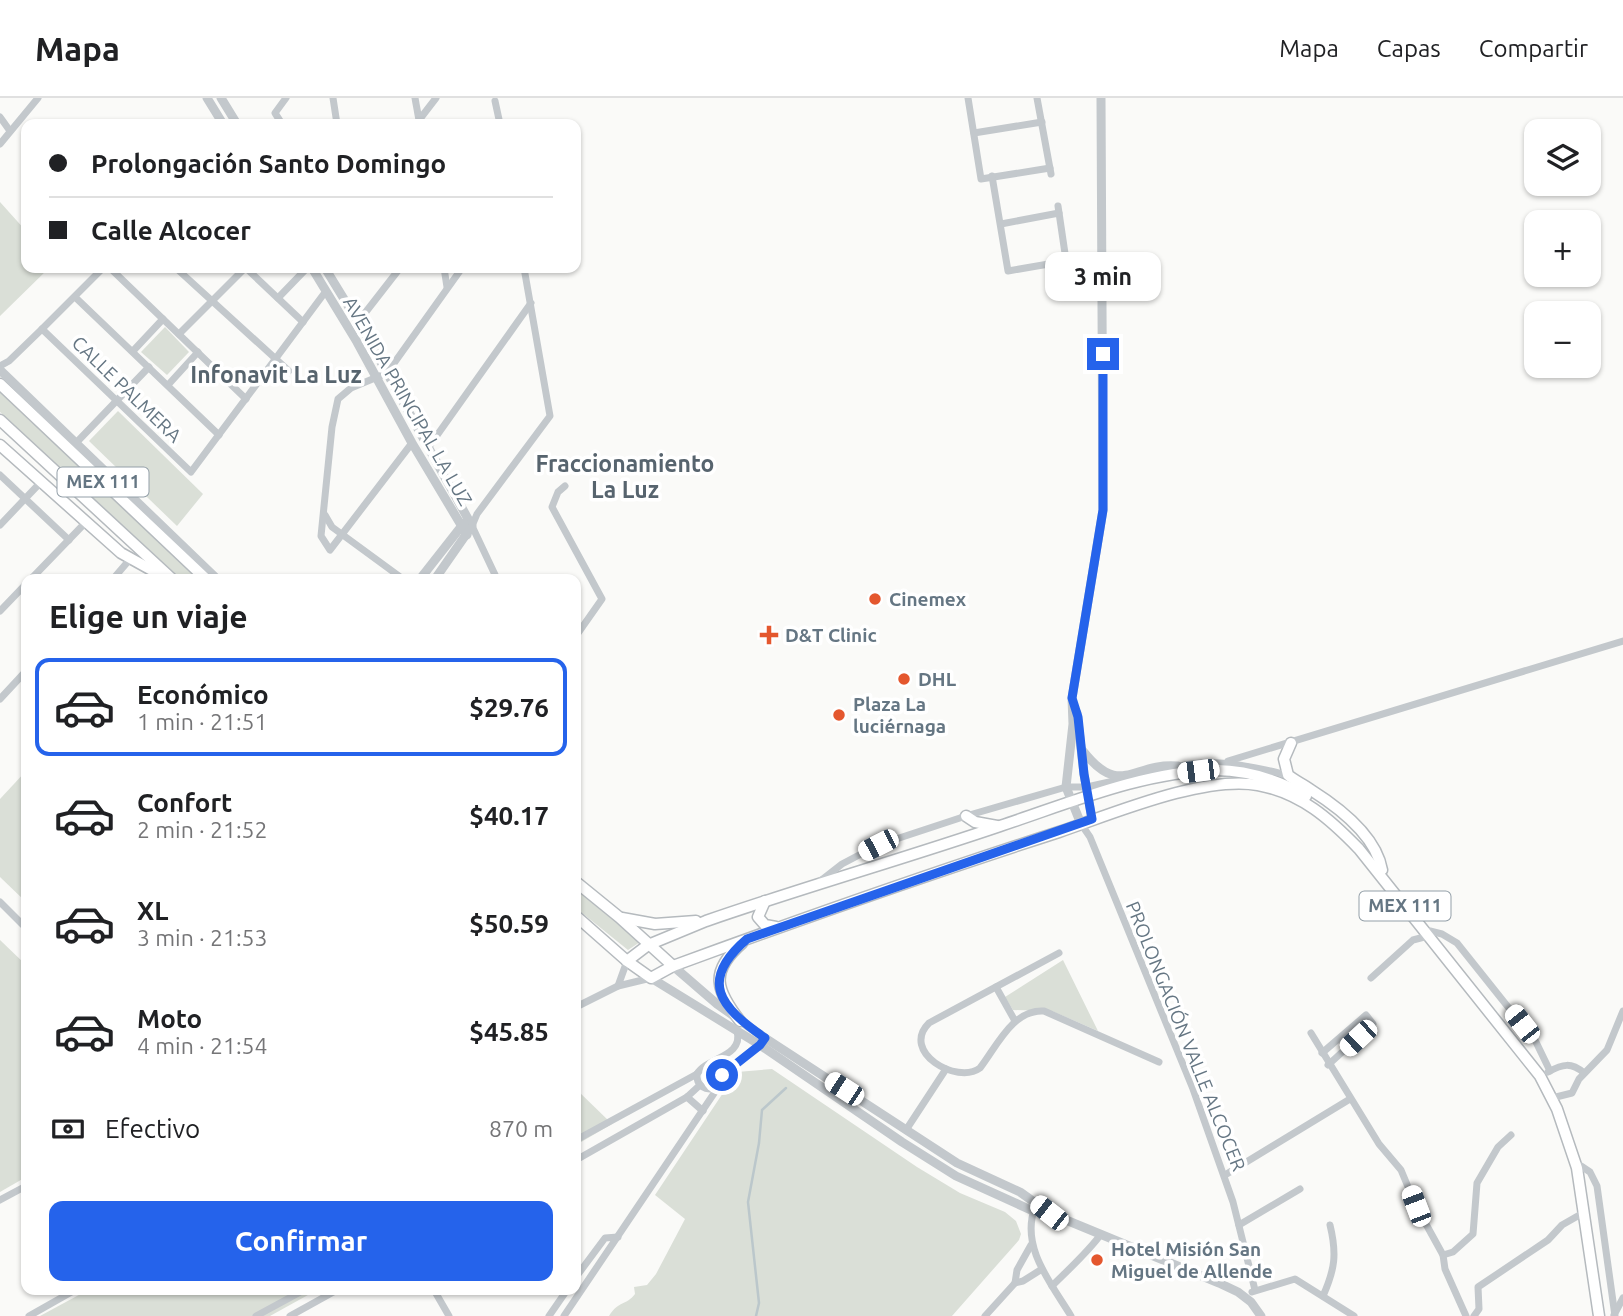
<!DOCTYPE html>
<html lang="es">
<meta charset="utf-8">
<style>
body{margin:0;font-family:Ubuntu,sans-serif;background:#f2f2f2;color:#202124;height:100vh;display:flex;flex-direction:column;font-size:26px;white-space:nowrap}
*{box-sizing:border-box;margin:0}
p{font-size:23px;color:#757577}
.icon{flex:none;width:38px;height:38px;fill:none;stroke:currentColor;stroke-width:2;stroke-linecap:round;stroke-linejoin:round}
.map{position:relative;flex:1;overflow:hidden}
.details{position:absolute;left:21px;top:476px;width:560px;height:721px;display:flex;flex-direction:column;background:#fff;border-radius:14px;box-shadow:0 2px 5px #0004}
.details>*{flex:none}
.banner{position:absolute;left:21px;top:21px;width:560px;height:154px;border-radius:14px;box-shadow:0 2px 5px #0004;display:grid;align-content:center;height:154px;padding:0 28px;background:#fff}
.tools{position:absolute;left:1524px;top:21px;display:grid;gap:14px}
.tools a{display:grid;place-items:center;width:77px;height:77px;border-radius:14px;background:#fff;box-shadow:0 2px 5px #0004;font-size:35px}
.end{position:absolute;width:32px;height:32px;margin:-16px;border:9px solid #2563eb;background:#fff;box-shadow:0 0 0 4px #fff}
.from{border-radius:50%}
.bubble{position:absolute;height:49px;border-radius:14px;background:#fff;box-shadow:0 2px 5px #0004;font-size:23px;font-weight:700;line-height:49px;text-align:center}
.car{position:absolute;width:21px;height:42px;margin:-21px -10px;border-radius:9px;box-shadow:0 0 5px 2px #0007;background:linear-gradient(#fff 24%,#345 0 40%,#fff 0 76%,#345 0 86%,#fff 0)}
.banner b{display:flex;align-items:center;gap:24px;height:66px;font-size:26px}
.banner b+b{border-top:2px solid #e0e0e0}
.banner i{width:18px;height:18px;background:#202124}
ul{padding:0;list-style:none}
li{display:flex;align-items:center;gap:21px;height:98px;margin:0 14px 10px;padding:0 14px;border:4px solid transparent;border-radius:14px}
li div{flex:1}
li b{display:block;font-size:26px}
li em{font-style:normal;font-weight:700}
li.active{border-color:#2563eb}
li>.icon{width:63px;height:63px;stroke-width:1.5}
h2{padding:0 28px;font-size:32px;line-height:84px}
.pay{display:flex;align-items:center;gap:18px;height:77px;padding:0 28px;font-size:26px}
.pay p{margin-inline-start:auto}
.action{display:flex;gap:14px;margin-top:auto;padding:14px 28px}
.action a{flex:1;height:80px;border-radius:14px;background:#2563eb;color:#fff;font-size:28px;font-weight:700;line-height:80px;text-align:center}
header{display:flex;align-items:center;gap:42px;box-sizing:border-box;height:98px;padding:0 35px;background:#fff;border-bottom:2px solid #e0e0e0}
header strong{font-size:33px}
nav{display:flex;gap:38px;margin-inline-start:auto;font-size:24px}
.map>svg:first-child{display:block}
.green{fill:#dadfd7}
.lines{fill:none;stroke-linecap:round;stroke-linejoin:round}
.stream{stroke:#bbc7cb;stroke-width:2.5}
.primary-casing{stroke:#b5babe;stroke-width:13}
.minor{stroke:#c3c8cc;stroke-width:7}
.tertiary{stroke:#c3c8cc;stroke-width:9}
.primary{stroke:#fff;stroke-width:10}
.route{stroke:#2563eb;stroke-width:9}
.poi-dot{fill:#e4572e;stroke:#fff;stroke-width:2.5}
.labels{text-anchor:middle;stroke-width:7;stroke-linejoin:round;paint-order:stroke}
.shield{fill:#fff;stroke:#939fa8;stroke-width:2}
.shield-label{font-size:18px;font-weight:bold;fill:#657683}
.street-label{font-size:19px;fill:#657683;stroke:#fff}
.poi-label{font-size:19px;font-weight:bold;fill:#657683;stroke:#fff;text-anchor:start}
.quarter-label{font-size:23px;font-weight:bold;fill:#57646e;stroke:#fff}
</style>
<header>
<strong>Mapa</strong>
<nav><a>Mapa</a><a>Capas</a><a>Compartir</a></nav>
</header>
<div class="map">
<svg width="1623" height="1218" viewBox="0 0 1623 1218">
<rect width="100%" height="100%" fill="#fafaf8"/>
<!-- green -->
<g class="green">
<polygon points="0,104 26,133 26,170 49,170 0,218"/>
<polygon points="165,229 189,254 167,277 141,254"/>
<polygon points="0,294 31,324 55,342 202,481 181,481 0,314"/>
<polygon points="118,313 203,396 177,428 89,343"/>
<polygon points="26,673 26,804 0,779 0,701"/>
<polygon points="576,790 640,844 628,852 576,810"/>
<polygon points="0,842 26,867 26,1079 0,1094"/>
<polygon points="1063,862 1098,933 1052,913 1013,912 1005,899"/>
<path d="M772,971L917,1069L960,1095L1005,1114L1016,1123L1021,1136L1019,1142L952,1218H609C619,1202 626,1208 635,1196L634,1189L647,1187L656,1176L685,1121L655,1097L737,974Z"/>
<polygon points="576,991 612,1026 576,1047"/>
<polygon points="88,1192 317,1192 270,1218 40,1218"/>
</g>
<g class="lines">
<!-- stream -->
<polyline class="stream" points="756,1218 759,1205 748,1104 759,1045 762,1012 786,990"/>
<defs>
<g id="primary">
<polyline points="0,286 206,481"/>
<polyline points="0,322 172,481"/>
<polyline points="0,347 121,455 157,475"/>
<path d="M1291,645L1284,661L1288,677C1295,683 1303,686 1311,692C1338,709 1376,738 1382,772"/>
<polyline points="966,718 975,724 997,728"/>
<polyline points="576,784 619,819 673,868"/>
<polyline points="765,803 758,819 765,827 776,829"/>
<path d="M576,818L627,863L651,880L673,868C801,821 929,776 1059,734C1112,716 1204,677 1258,687C1301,695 1330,721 1359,751L1540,978L1557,1011L1577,1070L1599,1218"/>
<polyline points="622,820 655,826 696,823"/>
<path d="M627,863L648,847L706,823C804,789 903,761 1000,728C1070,705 1142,674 1216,672C1248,672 1279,683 1306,698"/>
<path d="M740,923C716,892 709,874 742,845"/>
</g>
</defs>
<!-- primary casing -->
<use href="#primary" class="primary-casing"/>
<!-- minor -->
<g class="minor">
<polyline points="333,0 337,26"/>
<polyline points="415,0 419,22"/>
<polyline points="968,0 981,81 1050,70"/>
<polyline points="1037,0 1051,76"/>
<polyline points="495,3 500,26"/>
<polyline points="0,19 10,33"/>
<polyline points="282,26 275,15 286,0"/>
<polyline points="416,26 436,0"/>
<polyline points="974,35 1042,24"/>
<polyline points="0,46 38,0"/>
<polyline points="992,78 1008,173 1066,163"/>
<polyline points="1058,108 1067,169"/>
<polyline points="1001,126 1059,115"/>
<polyline points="110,170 246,301"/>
<polyline points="176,170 289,273"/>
<polyline points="246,170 303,224"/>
<polyline points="444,170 447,189"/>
<polyline points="75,199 219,337"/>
<polyline points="278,200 307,170"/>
<polyline points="358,224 400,170"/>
<polyline points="42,231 191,374 326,193"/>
<polyline points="179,236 245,170"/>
<polyline points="133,253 163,221"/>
<polyline points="0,268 9,263 42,231 103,170"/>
<polyline points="168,287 198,254"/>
<polyline points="412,345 330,452 321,438 332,329 338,301 351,290 387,275 462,170"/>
<polyline points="75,346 149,269"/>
<polyline points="428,350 531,205"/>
<polyline points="0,377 69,442"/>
<polyline points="565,388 558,394 552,409 602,501 576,538"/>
<polyline points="325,417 332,429 403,481"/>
<polyline points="0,427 41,384"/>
<polyline points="31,481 86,424"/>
<polyline points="113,481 131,460"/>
<polyline points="497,481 472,428 477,416 550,318 524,170"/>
<polyline points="0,513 26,486"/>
<polyline points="0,601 26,573"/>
<polyline points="1228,663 1623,543"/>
<path d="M1175,669C1216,659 1248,668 1288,677"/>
<polyline points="1081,726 1090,739 1193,991 1233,1104 1255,1192"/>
<polyline points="819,784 842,766 878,747 966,718 1066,689 1087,689 1163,672"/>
<polyline points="0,804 26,830"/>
<polyline points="1430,833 1442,836 1457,845 1536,944 1550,973"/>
<path d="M1059,855L929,925C900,954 957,987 980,970C997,948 1013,911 1044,913L1159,964"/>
<polyline points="1371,880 1413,842 1428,838"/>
<polyline points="618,888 627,863"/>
<polyline points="996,889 1015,923"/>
<polyline points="576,909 618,888 651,880"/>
<polyline points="1311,935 1379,1046 1401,1072 1416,1108 1443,1157 1445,1171 1466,1218"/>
<polyline points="1322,955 1366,917 1373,926 1328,967"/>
<path d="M1548,974C1563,966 1571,964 1584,975"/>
<path d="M697,976C696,988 706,994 717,989"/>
<polyline points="722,977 762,944"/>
<polyline points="687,999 703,1013"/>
<polyline points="1556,999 1572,995 1579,981 1607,952 1623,913"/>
<polyline points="906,1032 946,971"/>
<path d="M576,1042L697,976C707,959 744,959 737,933"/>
<polyline points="576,1062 687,999 700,987"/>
<polyline points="1581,1068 1590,1074 1597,1088 1615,1218"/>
<polyline points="1225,1077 1350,1001"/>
<polyline points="0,1102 26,1088"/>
<path d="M1035,1109C1020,1149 1051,1185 1071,1218"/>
<polyline points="1239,1127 1300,1091"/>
<polyline points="1443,1157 1453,1154 1473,1136 1477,1085 1498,1049 1511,1037"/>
<polyline points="576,1179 605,1140 618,1139"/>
<polyline points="1015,1185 1023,1183 1042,1171"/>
<path d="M1052,1188C1067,1173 1090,1152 1101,1136"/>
<polyline points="434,1192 449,1218"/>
<polyline points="1252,1194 1295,1181 1354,1218"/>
<path d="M1323,1198C1335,1171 1337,1156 1330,1127"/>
<polyline points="1614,1217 1623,1200"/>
<polyline points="29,1218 75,1192"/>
<polyline points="256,1218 304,1192"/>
<polyline points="290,1218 337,1192"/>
<polyline points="549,1218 567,1192"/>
<polyline points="564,1218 721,985 720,973 710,966"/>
<polyline points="985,1218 1015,1185 1017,1172 1031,1147"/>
<polyline points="1474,1218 1479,1211 1478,1189 1548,1142 1562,1127 1583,1115"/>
</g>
<!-- tertiary -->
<g class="tertiary">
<polyline points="207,0 223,26"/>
<polyline points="221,0 237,26"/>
<polyline points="312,170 357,244 412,345 467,437"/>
<polyline points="325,170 366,237 472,428 435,481"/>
<polyline points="0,272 217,481"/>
<polyline points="420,481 464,425"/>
<polyline points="1077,615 1084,676 1092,721"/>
<path d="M1083,653C1121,701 1132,664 1178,668"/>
<polyline points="1081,726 1066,689 1073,626 1072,600 1103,412 1101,0"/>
<polyline points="673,868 717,906 765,940 957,1065 1020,1094 1048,1114"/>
<polyline points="651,880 760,947 902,1044 956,1078 1033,1113 1049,1115 1219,1185 1238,1194 1251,1204 1261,1218"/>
</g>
<!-- primary -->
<use href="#primary" class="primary"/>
</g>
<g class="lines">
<!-- route -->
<path class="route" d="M722,977L760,947L765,940C720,909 698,883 747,841L1092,721L1084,676L1078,619L1072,600L1103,412V256"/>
</g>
<!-- markers -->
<g class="poi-dot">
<circle cx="875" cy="501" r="7"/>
<path d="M765.5 526.5h7v7h7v7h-7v7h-7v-7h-7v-7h7z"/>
<circle cx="904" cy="581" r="7"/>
<circle cx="839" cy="617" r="7"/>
<circle cx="1097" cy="1162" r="7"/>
</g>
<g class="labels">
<!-- shield labels -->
<g class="shield">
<rect x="57.5" y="369.5" width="91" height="29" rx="5"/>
<rect x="1359.5" y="793.5" width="91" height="29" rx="5"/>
</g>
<g class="shield-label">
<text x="103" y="390">MEX 111</text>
<text x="1405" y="814">MEX 111</text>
</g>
<!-- street labels -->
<g class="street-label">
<text transform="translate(127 291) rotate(44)" y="7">CALLE PALMERA</text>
<text transform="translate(408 303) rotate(60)" y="7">AVENIDA PRINCIPAL LA LUZ</text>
<text transform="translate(1186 938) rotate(68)" y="7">PROLONGACIÓN VALLE ALCOCER</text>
</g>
<!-- poi labels -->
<g class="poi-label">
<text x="889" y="508">Cinemex</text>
<text x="785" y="544">D&amp;T Clinic</text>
<text x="918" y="588">DHL</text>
<text x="853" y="613">Plaza La<tspan x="853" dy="22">luciérnaga</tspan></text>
<text x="1111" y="1158">Hotel Misión San<tspan x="1111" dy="22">Miguel de Allende</tspan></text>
</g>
<!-- quarter labels -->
<g class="quarter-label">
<text x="276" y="285">Infonavit La Luz</text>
<text x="625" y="374">Fraccionamiento<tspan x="625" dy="26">La Luz</tspan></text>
</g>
</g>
</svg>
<div class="tools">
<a><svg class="icon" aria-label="layers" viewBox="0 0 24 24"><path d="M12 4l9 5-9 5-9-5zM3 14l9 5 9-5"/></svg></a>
<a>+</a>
<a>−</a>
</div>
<i class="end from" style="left:722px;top:977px"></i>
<i class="end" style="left:1103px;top:256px"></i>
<div class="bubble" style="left:1045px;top:154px;width:116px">3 min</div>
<i class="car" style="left:1198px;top:673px;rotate:263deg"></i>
<i class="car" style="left:878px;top:747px;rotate:243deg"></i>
<i class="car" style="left:1522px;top:926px;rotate:322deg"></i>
<i class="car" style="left:1358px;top:940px;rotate:227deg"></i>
<i class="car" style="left:844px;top:991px;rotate:303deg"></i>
<i class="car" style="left:1416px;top:1108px;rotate:339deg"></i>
<i class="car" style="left:1049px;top:1115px;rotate:308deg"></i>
<div class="banner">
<b><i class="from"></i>Prolongación Santo Domingo</b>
<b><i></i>Calle Alcocer</b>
</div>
<section class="details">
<h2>Elige un viaje</h2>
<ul>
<li class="active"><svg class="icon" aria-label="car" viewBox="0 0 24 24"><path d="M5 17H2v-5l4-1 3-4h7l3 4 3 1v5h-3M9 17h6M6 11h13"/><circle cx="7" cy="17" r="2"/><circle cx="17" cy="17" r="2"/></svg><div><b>Económico</b><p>1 min · 21:51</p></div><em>$29.76</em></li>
<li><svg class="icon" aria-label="car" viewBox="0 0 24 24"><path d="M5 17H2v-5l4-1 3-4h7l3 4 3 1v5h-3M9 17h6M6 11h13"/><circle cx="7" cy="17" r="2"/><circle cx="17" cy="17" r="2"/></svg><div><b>Confort</b><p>2 min · 21:52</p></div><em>$40.17</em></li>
<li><svg class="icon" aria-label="car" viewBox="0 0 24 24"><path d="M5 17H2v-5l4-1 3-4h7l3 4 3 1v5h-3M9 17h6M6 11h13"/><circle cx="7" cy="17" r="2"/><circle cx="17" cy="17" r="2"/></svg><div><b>XL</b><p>3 min · 21:53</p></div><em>$50.59</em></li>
<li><svg class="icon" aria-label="car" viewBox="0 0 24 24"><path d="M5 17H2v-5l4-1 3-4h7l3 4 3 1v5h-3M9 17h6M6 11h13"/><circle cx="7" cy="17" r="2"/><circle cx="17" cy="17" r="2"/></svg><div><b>Moto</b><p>4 min · 21:54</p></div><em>$45.85</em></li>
</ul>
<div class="pay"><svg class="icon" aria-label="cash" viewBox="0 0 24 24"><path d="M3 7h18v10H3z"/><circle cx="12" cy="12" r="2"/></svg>Efectivo<p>870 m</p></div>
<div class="action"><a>Confirmar</a></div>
</section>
</div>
